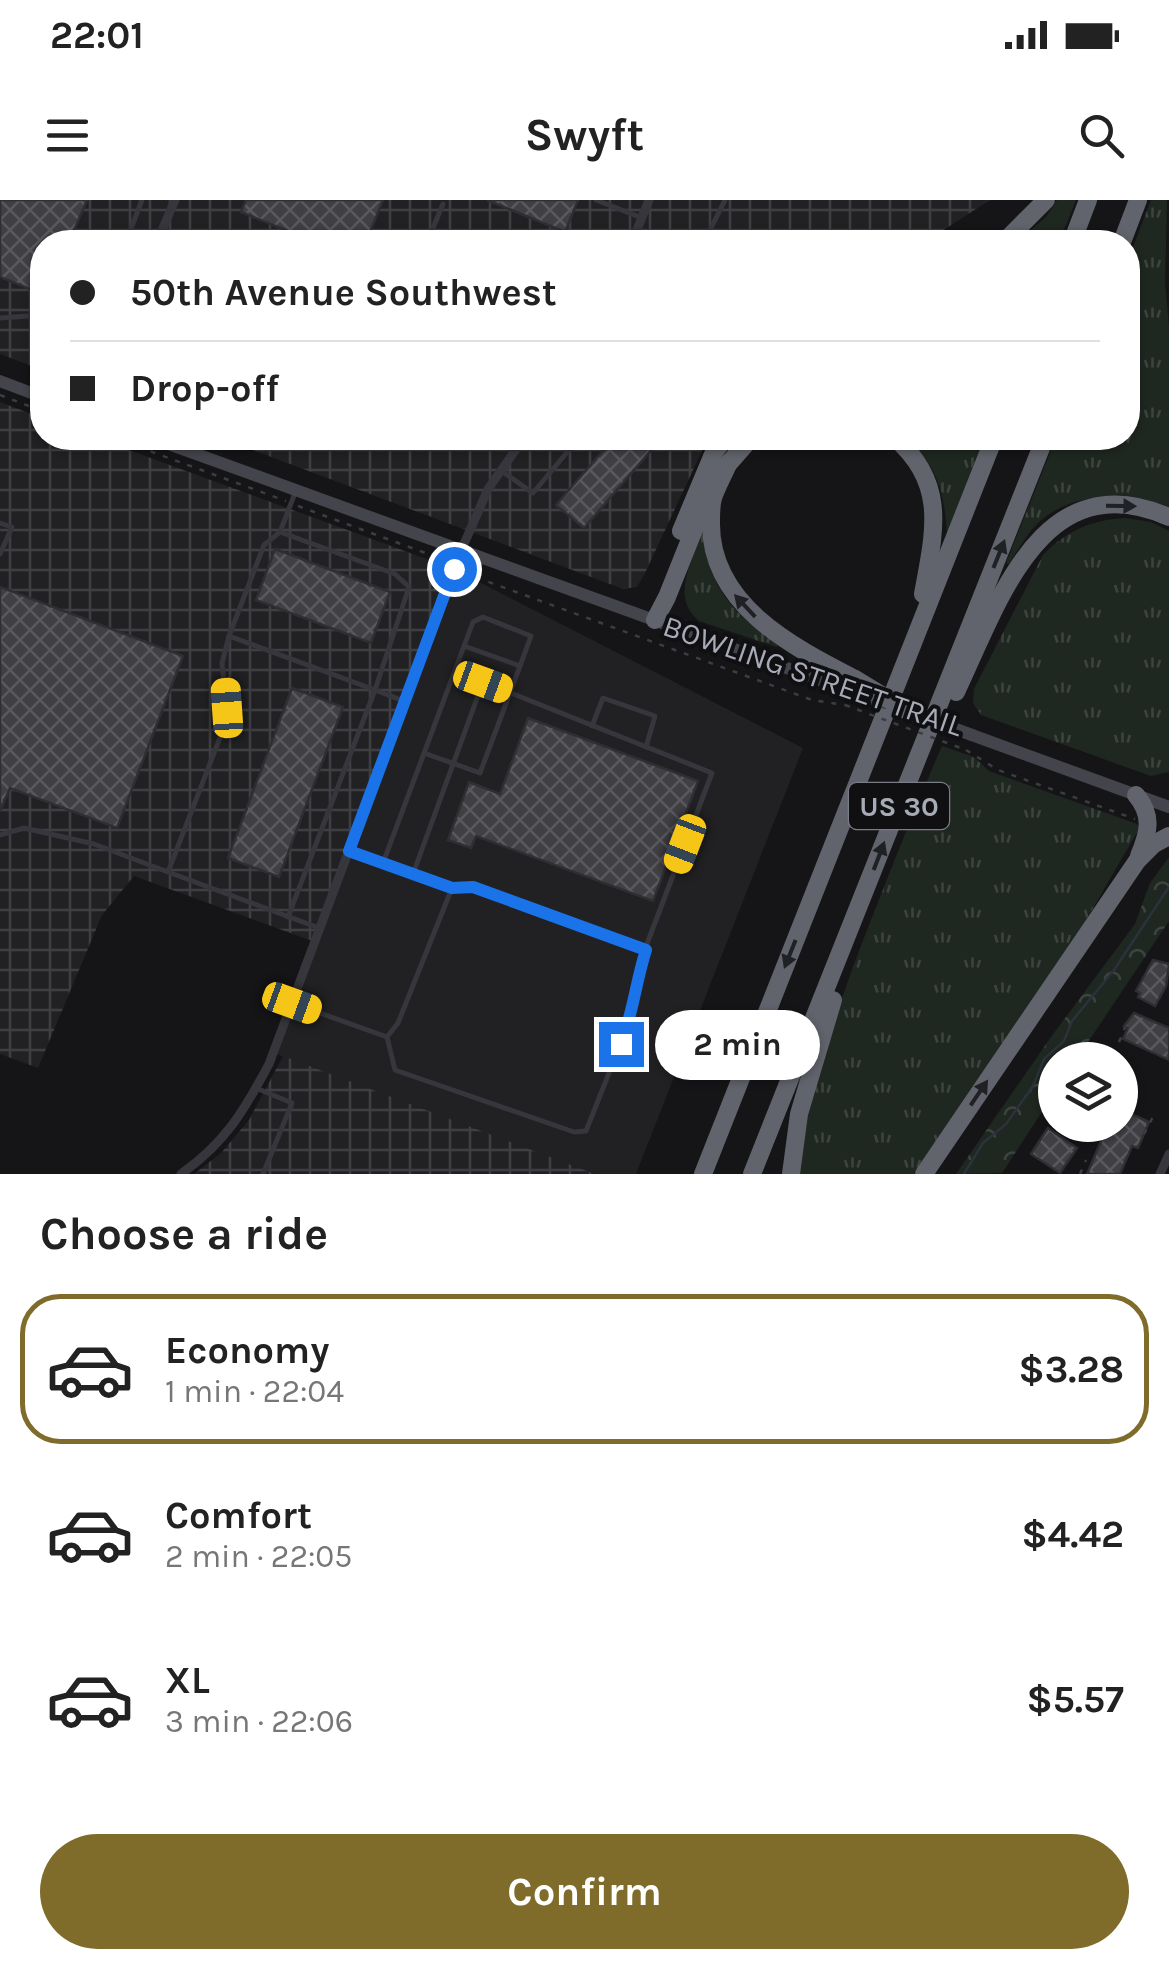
<!DOCTYPE html>
<meta charset="utf-8">
<style>
body{margin:0;font-family:Karla,sans-serif;background:#f2f2f2;color:#222;height:100vh;display:flex;flex-direction:column;font-size:38px;white-space:nowrap}
*{box-sizing:border-box;margin:0}
p{font-size:32px;color:#767676}
.icon{flex:none;width:55px;height:55px;fill:none;stroke:currentColor;stroke-width:2;stroke-linecap:round;stroke-linejoin:round}
.map{position:relative;height:974px;overflow:hidden}
.panel{display:flex;flex-direction:column;background:#fff;flex:1}
.panel>*{flex:none}
.top-card{position:absolute;left:30px;top:30px;width:1110px;height:220px;border-radius:40px;box-shadow:0 2px 8px #0004;display:grid;align-content:center;height:220px;padding:0 40px;background:#fff}
.fabs{position:absolute;left:1038px;top:842px;display:grid;gap:20px}
.fabs a{display:grid;place-items:center;width:100px;height:100px;border-radius:50%;background:#fff;box-shadow:0 2px 8px #0004;font-size:50px}
.end{position:absolute;width:45px;height:45px;margin:-22px;border:12px solid #1a73e8;background:#fff;box-shadow:0 0 0 5px #fff}
.from{border-radius:50%}
.bubble{position:absolute;height:70px;border-radius:35px;background:#fff;box-shadow:0 2px 8px #0004;font-size:32px;font-weight:700;line-height:70px;text-align:center}
.car{position:absolute;width:30px;height:60px;margin:-30px -15px;border-radius:12px;box-shadow:0 0 8px 2px #0007;background:linear-gradient(#f5c518 24%,#345 0 40%,#f5c518 0 76%,#345 0 86%,#f5c518 0)}
.top-card b{display:flex;align-items:center;gap:35px;height:95px;font-size:38px}
.top-card b+b{border-top:2px solid #e0e0e0}
.top-card i{width:25px;height:25px;background:#222}
ul{padding:0;list-style:none}
li{display:flex;align-items:center;gap:30px;height:150px;margin:0 20px 15px;padding:0 20px;border:5px solid transparent;border-radius:40px}
li div{flex:1}
li b{display:block;font-size:38px}
li em{font-style:normal;font-weight:700}
li.current{border-color:#7f6b2a}
li>.icon{width:90px;height:90px;stroke-width:1.5}
h2{padding:0 40px;font-size:45px;line-height:120px}
.cta{display:flex;gap:20px;margin-top:auto;padding:20px 40px}
.cta a{flex:1;height:115px;border-radius:60px;background:#7f6b2a;color:#fff;font-size:40px;font-weight:700;line-height:115px;text-align:center}
.status{display:flex;justify-content:space-between;align-items:center;height:70px;padding:0 50px;background:#fff;direction:ltr}
.status svg{height:28px;fill:currentColor}
header{display:flex;justify-content:space-between;align-items:center;height:130px;padding:0 40px;background:#fff;font-size:45px;font-weight:700}
.map>svg:first-child{display:block}
.built{fill:#212124}
.industrial{fill:url(#industrial-grid)}
.grass{fill:url(#grass-tufts)}
.forest{fill:url(#forest-crowns)}
.lines{fill:none;stroke-linecap:round;stroke-linejoin:round}
.stream{stroke:#2b323b;stroke-width:2.5}
.building{fill:url(#building-cross-hatch);stroke:#2f2f33;stroke-width:2.5}
.path{stroke:#3c3d43;stroke-width:2.5;stroke-dasharray:5 8;stroke-linecap:butt}
.lane{stroke:#36363c;stroke-width:5}
.street{stroke:#36363c;stroke-width:9}
.secondary{stroke:#44454c;stroke-width:12}
.highway{stroke:#62646d;stroke-width:18}
.path-bridge{stroke:#3c3d43;stroke-width:2.5;stroke-dasharray:5 8;stroke-linecap:butt}
.secondary-bridge{stroke:#44454c;stroke-width:12}
.highway-bridge{stroke:#62646d;stroke-width:18}
.oneway{fill:#202124}
.route{stroke:#1a73e8;stroke-width:12}
.labels{text-anchor:middle;stroke-width:8;stroke-linejoin:round;paint-order:stroke}
.shield{fill:#101012;stroke:#7a7c86;stroke-width:2.5}
.shield-label{font-size:28px;font-weight:bold;fill:#a7aab7}
.street-label{font-size:30px;fill:#a7aab7;stroke:#101012}
</style>
<div class="status"><b>22:01</b><svg viewBox="0 0 49 12"><path d="M0 12V9h3v3zM5 12V6h3v6zM10 12V3h3v9zM15 12V0h3v12zM26 1h20v11H26zM47 4h2v5h-2z"/></svg></div>
<header><svg class="icon" aria-label="menu" viewBox="0 0 24 24"><path d="M4 6h16M4 12h16M4 18h16"/></svg>Swyft<svg class="icon" aria-label="search" viewBox="0 0 24 24"><circle cx="10" cy="10" r="6"/><path d="M15 15l6 6"/></svg></header>
<div class="map">
<svg width="1169" height="974" viewBox="0 0 1169 974">
<defs>
<pattern id="industrial-grid" width="8" height="8" patternUnits="userSpaceOnUse" patternTransform="scale(2.5)"><rect width="8" height="8" fill="#212124"/><path d="M0 4h8M4 0v8" fill="none" stroke="#3e3f42"/></pattern>
<pattern id="grass-tufts" width="24" height="20" patternUnits="userSpaceOnUse" patternTransform="scale(2.5)"><rect width="24" height="20" fill="#1f2721"/><path d="M3 7l-1-3M5 7V3M7 7l1-3M15 17l-1-3M17 17v-4M19 17l1-3" fill="none" stroke="#3d443f"/></pattern>
<pattern id="forest-crowns" width="20" height="18" patternUnits="userSpaceOnUse" patternTransform="scale(2.5)"><rect width="20" height="18" fill="#1f2721"/><path d="M2 6a3 3 0 1 1 6 0M12 15a3 3 0 1 1 6 0" fill="none" stroke="#3d443f"/></pattern>
<pattern id="building-cross-hatch" width="8" height="8" patternUnits="userSpaceOnUse" patternTransform="scale(2.5)"><rect width="8" height="8" fill="#3f3f44"/><path d="M0 0l8 8M0 8l8-8" fill="none" stroke="#58585d"/></pattern>
</defs>
<rect width="100%" height="100%" fill="#151517"/>
<!-- built -->
<polygon class="built" points="454,369 803,548 636,974 595,974 274,853"/>
<!-- industrial -->
<g class="industrial">
<polygon points="0,0 990,0 925,42 42,42 42,170 0,154"/>
<polygon points="0,202 42,218 42,238 96,238 454,369 315,742 134,676 102,715 38,868 0,854"/>
<polygon points="221,238 708,238 645,373 637,387 623,389"/>
<polygon points="283,856 595,974 194,974 221,953 249,920"/>
</g>
<!-- grass -->
<g class="grass">
<polygon points="1057,0 1076,0 1059,42 1017,42 1046,17"/>
<path d="M1151,0H1167L1165,83L1169,126V307C1128,291 1069,291 1036,325C1025,337 1017,351 1009,364L1006,363L1056,238H1128V60Z"/>
<path d="M908,238H984L947,333C944,291 938,269 908,238Z"/>
<path d="M1125,318L1151,322L1169,331V572L1151,576L981,515L973,503L974,489L1043,355C1066,331 1091,320 1125,318Z"/>
<path d="M702,332C710,388 731,413 778,443L777,447L699,421C670,397 692,363 702,332Z"/>
<path d="M942,546L974,557L989,571L1137,624L1139,629L1078,734L914,974H798C807,891 835,816 864,738C889,674 914,610 942,546Z"/>
</g>
<!-- forest -->
<polygon class="forest" points="1169,657 1169,721 1076,860 1055,860 1055,892 1002,973 956,974 1051,837 1135,724 1150,683"/>
<g class="lines">
<!-- stream -->
<polyline class="stream" points="964,974 983,943 1006,924 1033,886 1044,859 1064,841 1072,821 1114,770 1169,687"/>
</g>
<!-- building -->
<g class="building">
<polygon points="0,0 87,0 69,42 42,42 42,94 0,77"/>
<polygon points="246,0 383,0 366,42 315,42 241,12"/>
<polygon points="487,0 578,0 565,32"/>
<polygon points="614,238 640,238 653,248 584,328 556,305"/>
<polygon points="275,349 390,392 371,443 256,400"/>
<polygon points="0,387 183,456 117,628 10,588 0,611"/>
<polygon points="292,488 343,507 279,677 228,658"/>
<polygon points="528,518 698,581 653,701 476,636 471,648 448,640 469,582 500,594"/>
<polygon points="1153,760 1169,764 1166,786 1155,806 1138,797 1140,793 1136,791"/>
<polygon points="1134,813 1169,828 1169,860 1123,839 1128,828 1124,826"/>
<polygon points="1120,909 1149,922 1138,948 1132,946 1120,974 1087,974 1104,934 1098,932 1101,925 1120,925"/>
<polygon points="1048,928 1077,948 1060,973 1031,954"/>
</g>
<g class="lines">
<!-- path -->
<g class="path">
<polyline points="0,195 42,211"/>
<polyline points="114,238 286,301"/>
<polyline points="298,306 428,354 447,367"/>
<polyline points="464,373 812,500 845,505"/>
<polyline points="966,550 998,570 1135,619"/>
<polyline points="1119,842 1125,827"/>
<polyline points="1144,934 1156,911"/>
<polyline points="1080,974 1086,960"/>
</g>
<!-- lane -->
<g class="lane">
<polyline points="596,0 642,18"/>
<polyline points="161,35 181,42"/>
<polyline points="136,42 127,39 142,0"/>
<polyline points="433,42 428,40 443,4"/>
<polyline points="704,42 725,0"/>
<polyline points="0,118 42,115"/>
<polyline points="503,272 533,293 579,238"/>
<polyline points="295,293 280,332 395,374 409,387 375,490 404,501"/>
<polyline points="0,323 12,327 0,354"/>
<polyline points="280,332 264,345 229,436 222,463 227,508 221,535 168,672 319,728"/>
<polyline points="229,436 375,490 288,717"/>
<polyline points="455,472 483,482"/>
<polyline points="592,526 603,498 655,516 646,547"/>
<polyline points="424,553 480,573 520,466"/>
<polyline points="0,635 24,628 94,644 168,672"/>
<polyline points="383,663 473,422 483,417 531,436 520,466 464,446"/>
<polyline points="413,674 483,482 712,573 645,749 473,687 452,688"/>
<polyline points="292,803 387,837 398,823 452,688 351,651"/>
<polyline points="387,837 395,870 574,932 586,931 632,815 633,790 645,749"/>
<polyline points="256,888 292,903 263,974"/>
</g>
<!-- street -->
<g class="street">
<polyline points="157,42 175,0"/>
<polyline points="632,42 649,0"/>
<path d="M181,974C225,943 244,911 269,864L461,351L488,289L524,238"/>
<polyline points="1160,974 1169,954"/>
</g>
<!-- secondary -->
<g class="secondary">
<polyline points="0,181 42,197"/>
<polyline points="152,238 850,491"/>
<polyline points="972,535 1169,607"/>
</g>
<!-- highway -->
<g class="highway">
<polyline points="1004,42 1046,0"/>
<polyline points="1072,42 1088,0"/>
<polyline points="1122,42 1138,0"/>
<path d="M895,238C948,284 934,333 923,394"/>
<path d="M729,262C724,274 717,286 713,298C711,305 711,314 711,321C709,404 791,446 855,479"/>
<polyline points="723,270 751,238"/>
<polyline points="681,331 714,252 726,238"/>
<polyline points="655,420 667,397 709,292"/>
<path d="M956,492C998,404 1041,261 1169,317"/>
<path d="M1136,595C1153,615 1149,632 1139,656"/>
<polyline points="703,974 994,238"/>
<polyline points="752,974 1045,238"/>
<polyline points="791,974 799,914 833,800"/>
<polyline points="924,974 1137,661 1154,644 1169,636"/>
</g>
<!-- path-bridge -->
<polyline class="path-bridge" points="845,505 966,550"/>
<!-- secondary-bridge -->
<g class="secondary-bridge">
<polyline points="850,491 885,503"/>
<polyline points="904,510 972,535"/>
</g>
<!-- highway-bridge -->
<polyline class="highway-bridge" points="855,479 911,513"/>
</g>
<!-- one-way arrows -->
<defs><path id="oneway-solid" d="M-6-.8H1V-3.2L6.5 0L1 3.2V.8H-6Z" transform="scale(2.5)"/></defs>
<g class="oneway">
<use href="#oneway-solid" transform="translate(1121 306) rotate(1)"/>
<use href="#oneway-solid" transform="translate(999 354) rotate(-68)"/>
<use href="#oneway-solid" transform="translate(745 406) rotate(-133)"/>
<use href="#oneway-solid" transform="translate(879 656) rotate(-69)"/>
<use href="#oneway-solid" transform="translate(790 754) rotate(112)"/>
<use href="#oneway-solid" transform="translate(979 893) rotate(-56)"/>
</g>
<g class="lines">
<!-- route -->
<path class="route" d="M454,369L349,651L452,688L473,687L646,750C636,781 633,813 621,844"/>
</g>
<g class="labels">
<!-- shield labels -->
<rect class="shield" x="849" y="583" width="100" height="46" rx="8"/>
<g class="shield-label">
<text x="899" y="616">US 30</text>
</g>
<!-- street labels -->
<g class="street-label">
<text transform="translate(813 476) rotate(19)" y="10">BOWLING STREET TRAIL</text>
</g>
</g>
</svg>
<div class="fabs">
<a><svg class="icon" aria-label="layers" viewBox="0 0 24 24"><path d="M12 4l9 5-9 5-9-5zM3 14l9 5 9-5"/></svg></a>
</div>
<i class="end from" style="left:454px;top:369px"></i>
<i class="end" style="left:621px;top:844px"></i>
<div class="bubble" style="left:655px;top:810px;width:165px">2 min</div>
<i class="car" style="left:483px;top:482px;rotate:110deg"></i>
<i class="car" style="left:227px;top:508px;rotate:356deg"></i>
<i class="car" style="left:685px;top:644px;rotate:201deg"></i>
<i class="car" style="left:292px;top:803px;rotate:110deg"></i>
<div class="top-card">
<b><i class="from"></i>50th Avenue Southwest</b>
<b><i></i>Drop-off</b>
</div>
</div>
<section class="panel">
<h2>Choose a ride</h2>
<ul>
<li class="current"><svg class="icon" aria-label="car" viewBox="0 0 24 24"><path d="M5 17H2v-5l4-1 3-4h7l3 4 3 1v5h-3M9 17h6M6 11h13"/><circle cx="7" cy="17" r="2"/><circle cx="17" cy="17" r="2"/></svg><div><b>Economy</b><p>1 min · 22:04</p></div><em>$3.28</em></li>
<li><svg class="icon" aria-label="car" viewBox="0 0 24 24"><path d="M5 17H2v-5l4-1 3-4h7l3 4 3 1v5h-3M9 17h6M6 11h13"/><circle cx="7" cy="17" r="2"/><circle cx="17" cy="17" r="2"/></svg><div><b>Comfort</b><p>2 min · 22:05</p></div><em>$4.42</em></li>
<li><svg class="icon" aria-label="car" viewBox="0 0 24 24"><path d="M5 17H2v-5l4-1 3-4h7l3 4 3 1v5h-3M9 17h6M6 11h13"/><circle cx="7" cy="17" r="2"/><circle cx="17" cy="17" r="2"/></svg><div><b>XL</b><p>3 min · 22:06</p></div><em>$5.57</em></li>
</ul>
<div class="cta"><a>Confirm</a></div>
</section>
